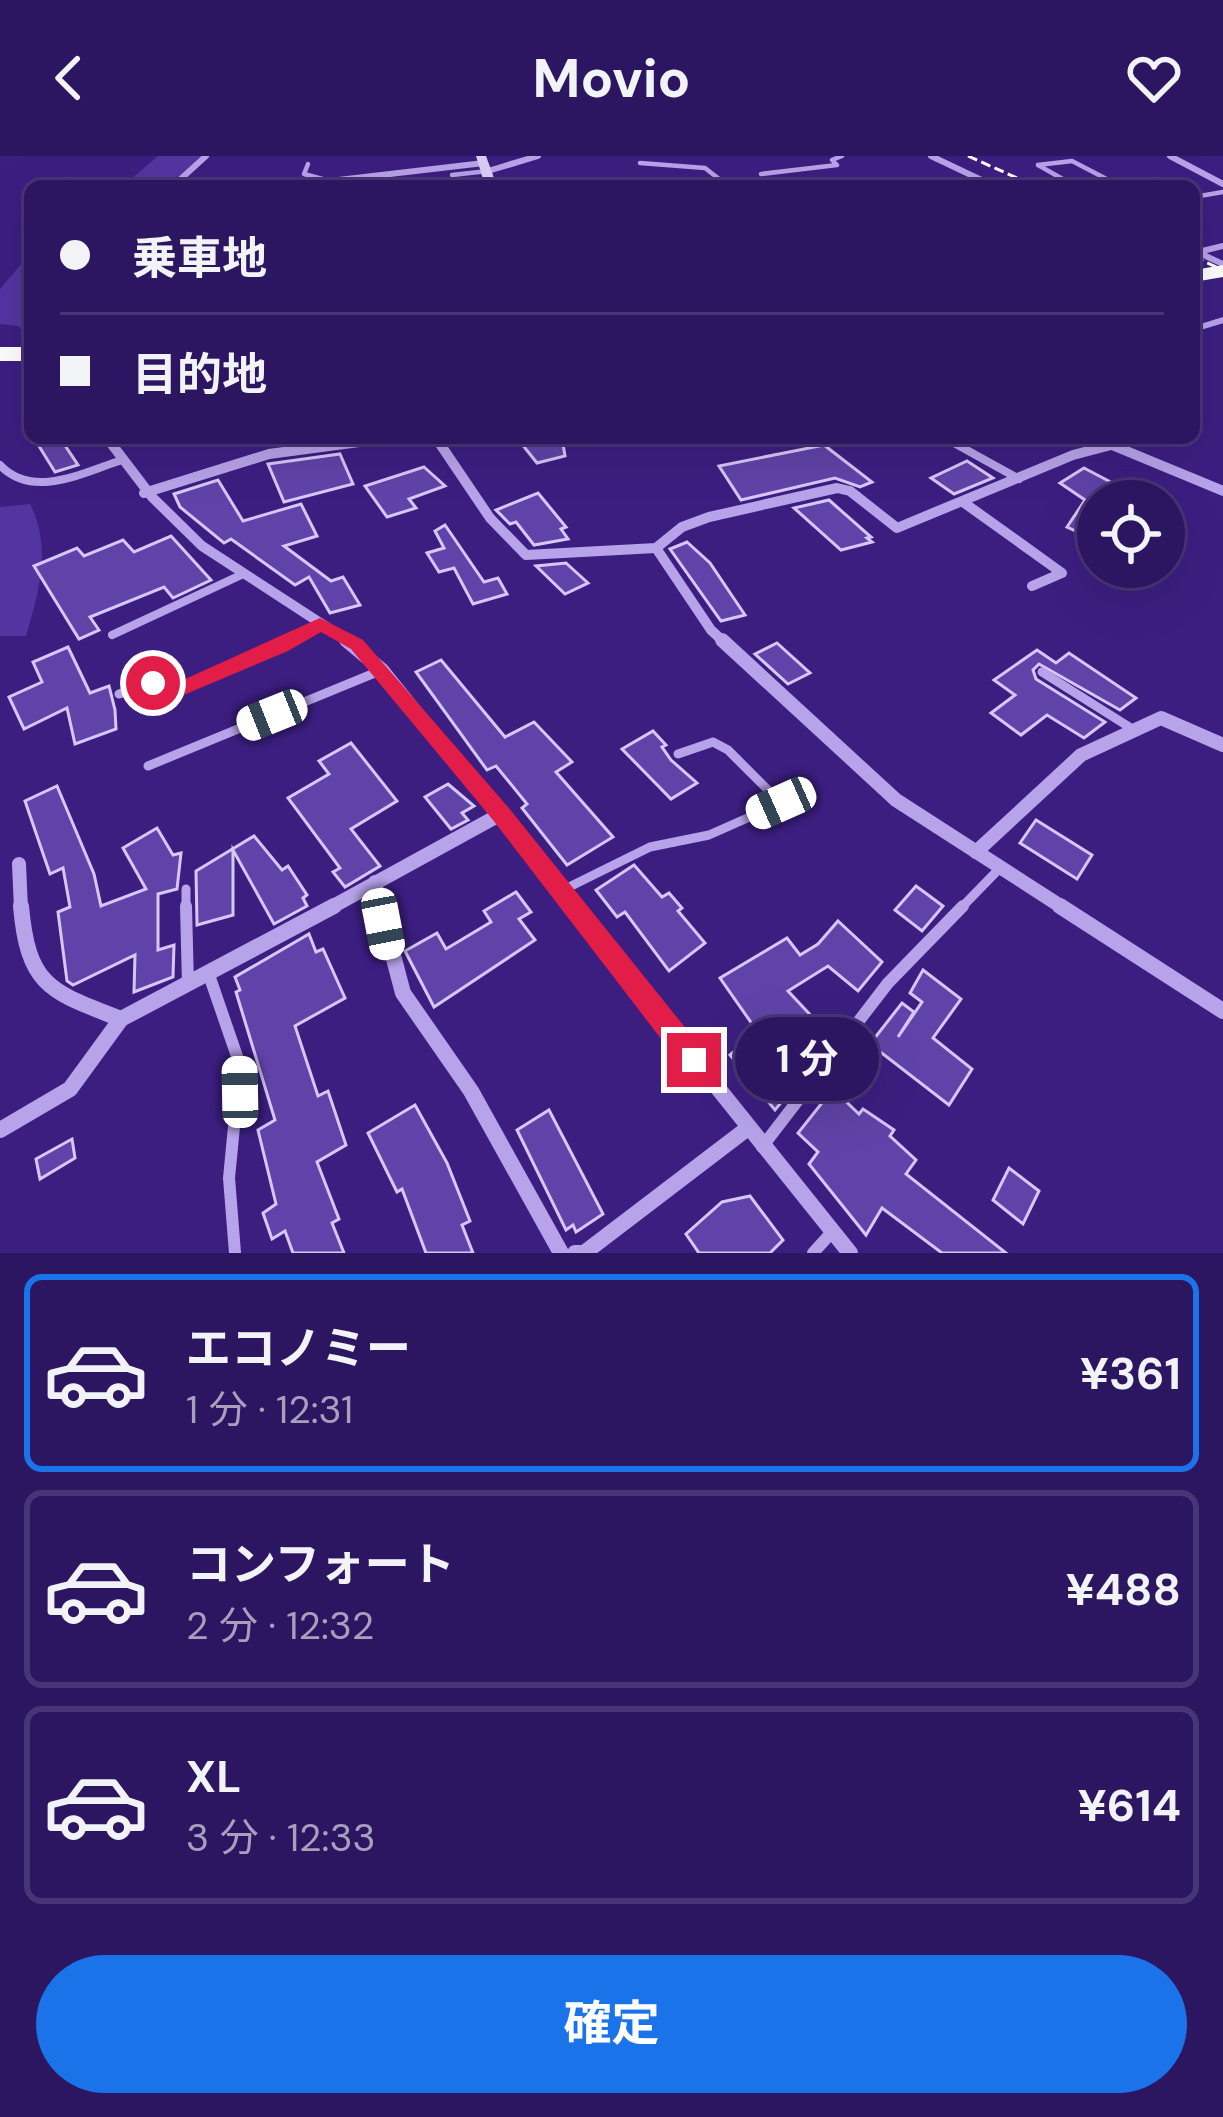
<!DOCTYPE html>
<html lang="ja">
<meta charset="utf-8">
<style>
body{margin:0;font-family:"DM Sans","Noto Sans JP",sans-serif;background:#39236a;color:#f1f3f6;height:100vh;display:flex;flex-direction:column;font-size:45px;white-space:nowrap}
*{box-sizing:border-box;margin:0}
p{font-size:39px;color:#a79fbd}
.icon{flex:none;width:66px;height:66px;fill:none;stroke:currentColor;stroke-width:2;stroke-linecap:round;stroke-linejoin:round}
.map{position:relative;height:1097px;overflow:hidden}
.side{display:flex;flex-direction:column;background:#2d1661;flex:1}
.side>*{flex:none}
.top-card{position:absolute;left:24px;top:24px;width:1176px;height:264px;border-radius:18px;box-shadow:0 12px 48px #0002,0 0 0 3px #483576;display:grid;align-content:center;height:264px;padding:0 36px;background:#2d1661}
.tools{position:absolute;left:1077px;top:324px;display:grid;gap:24px}
.tools a{display:grid;place-items:center;width:108px;height:108px;border-radius:50%;background:#2d1661;box-shadow:0 12px 48px #0002,0 0 0 3px #483576;font-size:60px}
.end{position:absolute;width:54px;height:54px;margin:-27px;border:15px solid #e11d48;background:#fff;box-shadow:0 0 0 6px #fff}
.from{border-radius:50%}
.bubble{position:absolute;height:84px;border-radius:42px;background:#2d1661;box-shadow:0 12px 48px #0002,0 0 0 3px #483576;font-size:39px;font-weight:700;line-height:84px;text-align:center}
.car{position:absolute;width:36px;height:72px;margin:-36px -18px;border-radius:15px;box-shadow:0 0 9px 3px #0007;background:linear-gradient(#fff 24%,#345 0 40%,#fff 0 76%,#345 0 86%,#fff 0)}
.top-card b{display:flex;align-items:center;gap:42px;height:114px;font-size:45px}
.top-card b+b{border-top:3px solid #483576}
.top-card i{width:30px;height:30px;background:#f1f3f6}
ul{padding:21px 0 0;list-style:none}
li{display:flex;align-items:center;gap:36px;height:198px;margin:0 24px 18px;padding:0 12px;border:6px solid #483576;border-radius:18px}
li div{flex:1}
li b{display:block;font-size:45px}
li em{font-style:normal;font-weight:700}
li.on{border-color:#1a73e8}
li>.icon{width:108px;height:108px;stroke-width:1.5}
.primary-button{display:flex;gap:24px;margin-top:auto;padding:24px 36px}
.primary-button a{flex:1;height:138px;border-radius:72px;background:#1a73e8;color:#fff;font-size:48px;font-weight:700;line-height:138px;text-align:center}
header{display:flex;justify-content:space-between;align-items:center;height:156px;padding:0 36px;background:#2d1661;font-size:54px;font-weight:700}
.map>svg:first-child{display:block}
.green{fill:#5335a1}
.building{fill:#6043a8;stroke:#d5c7f7;stroke-width:3}
.lines{fill:none;stroke-linecap:round;stroke-linejoin:round}
.lane-far4{stroke:#b7a3e9;stroke-width:4.5}
.lane-far3{stroke:#b7a3e9;stroke-width:6}
.lane-far2{stroke:#b7a3e9;stroke-width:8}
.lane-far1{stroke:#b7a3e9;stroke-width:9}
.lane{stroke:#b7a3e9;stroke-width:12}
.street-far3{stroke:#b7a3e9;stroke-width:6}
.street-far2{stroke:#b7a3e9;stroke-width:10}
.street-far1{stroke:#b7a3e9;stroke-width:14}
.street{stroke:#b7a3e9;stroke-width:16}
.secondary{fill:#dacef7;fill-rule:evenodd}
.highway{fill:#fff;fill-rule:evenodd}
.rail{stroke:#fff;stroke-width:3;stroke-dasharray:10 4.5;stroke-linecap:butt}
.route{fill:#e11d48}
</style>
<header><svg class="icon" aria-label="back" viewBox="0 0 24 24"><path d="M15 5l-7 7 7 7"/></svg>Movio<svg class="icon" aria-label="heart" viewBox="0 0 24 24"><path d="M12 20l-8-8c-3-5 5-10 8-4 3-6 11-1 8 4z"/></svg></header>
<div class="map">
<svg width="1223" height="1097" viewBox="0 0 1223 1097">
<rect width="100%" height="100%" fill="#3c1e81"/>
<!-- green -->
<g class="green">
<polygon points="158,0 203,0 167,30 123,30"/>
<polygon points="30,98 30,183 18,170 0,168 0,133"/>
<path d="M30,348C52,392 39,435 26,480H0V351Z"/>
</g>
<!-- building -->
<g class="building">
<polygon points="34,282 60,282 78,309 55,316"/>
<polygon points="517,282 562,282 565,300 537,307"/>
<polygon points="824,289 872,326 860,331 835,322 741,344 719,310"/>
<polygon points="340,298 353,328 284,346 268,308"/>
<polygon points="967,305 993,322 954,338 931,322"/>
<polygon points="424,311 445,330 409,343 416,352 387,361 365,330"/>
<polygon points="1084,312 1122,332 1098,345 1098,385 1067,371 1085,344 1060,327"/>
<polygon points="218,324 243,365 301,348 317,380 284,390 331,425 343,421 360,449 330,457 309,421 295,429 231,383 224,387 180,351 174,338"/>
<polygon points="538,337 566,371 561,373 568,383 534,389 516,366 510,368 496,354"/>
<polygon points="829,344 871,381 867,382 872,386 841,394 794,352"/>
<polygon points="445,369 484,426 498,422 507,438 473,448 454,412 439,416 427,397 444,392 435,375"/>
<polygon points="171,380 211,424 173,442 164,431 90,461 99,474 79,483 34,410 77,392 84,400 123,384 134,396"/>
<polygon points="687,386 710,407 745,459 721,465 670,393"/>
<polygon points="566,407 588,427 565,438 536,410"/>
<polygon points="777,487 810,517 788,528 755,498"/>
<polygon points="68,491 90,537 109,530 115,554 116,573 75,588 67,552 24,573 9,541 42,526 33,506"/>
<polygon points="1037,494 1056,507 1069,497 1136,542 1120,554 1039,508 1033,514 1036,523 1105,566 1084,582 1047,559 1021,579 991,557 1015,539 994,524"/>
<polygon points="441,504 505,581 534,566 572,606 556,616 613,681 567,709 522,652 527,648 496,610 487,614 416,516"/>
<polygon points="653,575 666,589 662,591 671,604 697,627 671,643 622,593"/>
<polygon points="351,587 397,645 351,673 380,710 345,731 333,716 340,712 288,642 329,618 319,605"/>
<polygon points="448,628 474,650 462,657 468,664 451,673 425,641"/>
<polygon points="57,630 94,718 101,750 146,733 123,692 157,672 173,699 181,697 177,733 158,738 158,794 174,789 173,821 134,836 135,799 73,829 67,825 58,756 70,751 63,712 50,718 25,645"/>
<polygon points="1036,664 1092,699 1077,723 1020,687"/>
<polygon points="254,680 282,714 288,710 307,739 303,742 307,750 274,768 233,694 233,759 197,769 196,715"/>
<polygon points="634,709 662,741 669,737 682,752 678,755 705,787 669,815 625,756 617,761 596,734"/>
<polygon points="916,730 943,750 922,775 895,754"/>
<polygon points="516,736 531,756 519,763 535,784 434,851 405,795 437,777 446,793 491,766 484,755"/>
<polygon points="838,765 882,806 858,835 828,810 788,835 832,882 793,921 798,926 775,954 730,899 757,875 720,822 787,782 800,799 818,788"/>
<polygon points="309,778 316,796 323,793 345,842 295,870 318,940 328,935 346,989 317,1006 339,1063 332,1067 344,1097 293,1097 285,1075 272,1083 263,1057 276,1048 258,974 275,964 236,836 240,834 235,821"/>
<polygon points="923,814 961,843 933,882 972,913 949,949 870,888 902,847 914,856 898,881 922,846 910,837"/>
<polygon points="833,933 859,958 863,953 894,974 890,980 916,1004 906,1018 1006,1097 942,1097 882,1052 866,1079 809,1008 818,996 798,977"/>
<polygon points="415,949 447,1007 470,1065 462,1069 473,1097 426,1097 402,1033 397,1036 368,977"/>
<polygon points="549,954 603,1058 576,1076 573,1069 566,1074 517,974"/>
<polygon points="72,983 75,1002 40,1023 36,1003"/>
<polygon points="1009,1012 1039,1035 1023,1068 993,1044"/>
<polygon points="750,1040 783,1084 770,1097 699,1097 686,1078 722,1046"/>
</g>
<g class="lines">
<!-- lane-far4 -->
<g class="lane-far4">
<polyline points="640,7 705,12 728,30"/>
<polyline points="308,8 304,18 326,24"/>
<polyline points="1038,9 1072,5 1120,30"/>
<polyline points="1038,9 1075,30"/>
<polyline points="761,18 837,9 832,4 842,0"/>
<polyline points="452,19 488,15"/>
<polyline points="223,24 227,30"/>
<polyline points="1194,41 1223,36"/>
</g>
<!-- lane-far3 -->
<polyline class="lane-far3" points="1194,173 1223,164"/>
<!-- lane-far2 -->
<g class="lane-far2">
<polyline points="945,282 1019,323"/>
<path d="M0,309C33,344 84,316 122,304"/>
<polyline points="112,479 241,419"/>
<polyline points="288,487 320,468"/>
</g>
<!-- lane-far1 -->
<g class="lane-far1">
<polyline points="1042,516 1134,574"/>
<polyline points="119,538 153,527 174,536 293,484"/>
<polyline points="148,610 382,514"/>
<polyline points="186,733 186,753"/>
<polyline points="561,735 650,691 709,679 781,647 728,594 713,586 678,598"/>
<polyline points="960,753 999,713"/>
</g>
<!-- lane -->
<g class="lane">
<polyline points="186,750 188,829"/>
<polyline points="209,819 240,909 229,1022 235,1097"/>
<polyline points="762,991 888,827 963,750"/>
<polyline points="813,1097 832,1076"/>
</g>
<!-- street-far3 -->
<g class="street-far3">
<polyline points="931,0 994,30"/>
<polyline points="1170,0 1223,28"/>
<polyline points="488,15 538,0"/>
<polyline points="491,28 558,30"/>
<polyline points="173,30 206,0"/>
<polyline points="287,30 484,7"/>
<polyline points="1197,96 1223,108"/>
<polyline points="1194,97 1223,90"/>
</g>
<!-- street-far2 -->
<g class="street-far2">
<polyline points="107,282 152,341 202,390 351,487"/>
<polyline points="436,282 490,362 526,399 656,392 682,371 709,361 837,332 850,335 897,372 1073,299 1111,289"/>
<polyline points="1095,282 1223,335"/>
<polyline points="144,337 269,298 389,282"/>
<polyline points="963,346 1062,417 1032,430"/>
<polyline points="656,392 711,474 725,487"/>
</g>
<!-- street-far1 -->
<g class="street-far1">
<polyline points="346,484 382,514 574,753"/>
<polyline points="722,484 896,644 1065,753"/>
<polyline points="976,696 1081,599 1161,562 1223,589"/>
<polyline points="19,708 21,753"/>
<polyline points="375,726 381,753"/>
<polyline points="328,753 501,658"/>
</g>
<!-- street -->
<g class="street">
<path d="M21,750C28,832 52,836 121,863"/>
<polyline points="380,750 403,837 471,935 561,1097"/>
<polyline points="572,750 850,1097"/>
<polyline points="1060,750 1223,855"/>
<polyline points="0,974 70,933 121,863 334,750"/>
<polyline points="575,1097 584,1097 748,972"/>
</g>
<!-- secondary -->
<polygon class="secondary" points="476,0 486,0 497,30 485,30"/>
<!-- highway -->
<g class="highway">
<polygon points="1223,109 1223,121 1194,126 1194,114"/>
<rect x="0" y="191" width="30" height="14"/>
</g>
<!-- rail -->
<g class="rail">
<polyline points="968,0 1035,30"/>
<polyline points="1194,101 1223,114"/>
</g>
</g>
<!-- route -->
<polygon class="route" points="320,462 363,484 508,651 704,895 708,904 704,914 694,918 685,914 493,664 351,493 321,476 288,495 174,543 143,527 153,520 174,528"/>
</svg>
<div class="tools">
<a><svg class="icon" aria-label="locate" viewBox="0 0 24 24"><circle cx="12" cy="12" r="6"/><path d="M12 2v4M12 18v4M2 12h4M18 12h4"/></svg></a>
</div>
<i class="end from" style="left:153px;top:527px"></i>
<i class="end" style="left:694px;top:904px"></i>
<div class="bubble" style="left:735px;top:861px;width:144px">1 分</div>
<i class="car" style="left:272px;top:559px;rotate:248deg"></i>
<i class="car" style="left:781px;top:647px;rotate:246deg"></i>
<i class="car" style="left:383px;top:768px;rotate:169deg"></i>
<i class="car" style="left:240px;top:936px;rotate:359deg"></i>
<div class="top-card">
<b><i class="from"></i>乗車地</b>
<b><i></i>目的地</b>
</div>
</div>
<section class="side">
<ul>
<li class="on"><svg class="icon" aria-label="car" viewBox="0 0 24 24"><path d="M5 17H2v-5l4-1 3-4h7l3 4 3 1v5h-3M9 17h6M6 11h13"/><circle cx="7" cy="17" r="2"/><circle cx="17" cy="17" r="2"/></svg><div><b>エコノミー</b><p>1 分 · 12:31</p></div><em>¥361</em></li>
<li><svg class="icon" aria-label="car" viewBox="0 0 24 24"><path d="M5 17H2v-5l4-1 3-4h7l3 4 3 1v5h-3M9 17h6M6 11h13"/><circle cx="7" cy="17" r="2"/><circle cx="17" cy="17" r="2"/></svg><div><b>コンフォート</b><p>2 分 · 12:32</p></div><em>¥488</em></li>
<li><svg class="icon" aria-label="car" viewBox="0 0 24 24"><path d="M5 17H2v-5l4-1 3-4h7l3 4 3 1v5h-3M9 17h6M6 11h13"/><circle cx="7" cy="17" r="2"/><circle cx="17" cy="17" r="2"/></svg><div><b>XL</b><p>3 分 · 12:33</p></div><em>¥614</em></li>
</ul>
<div class="primary-button"><a>確定</a></div>
</section>
